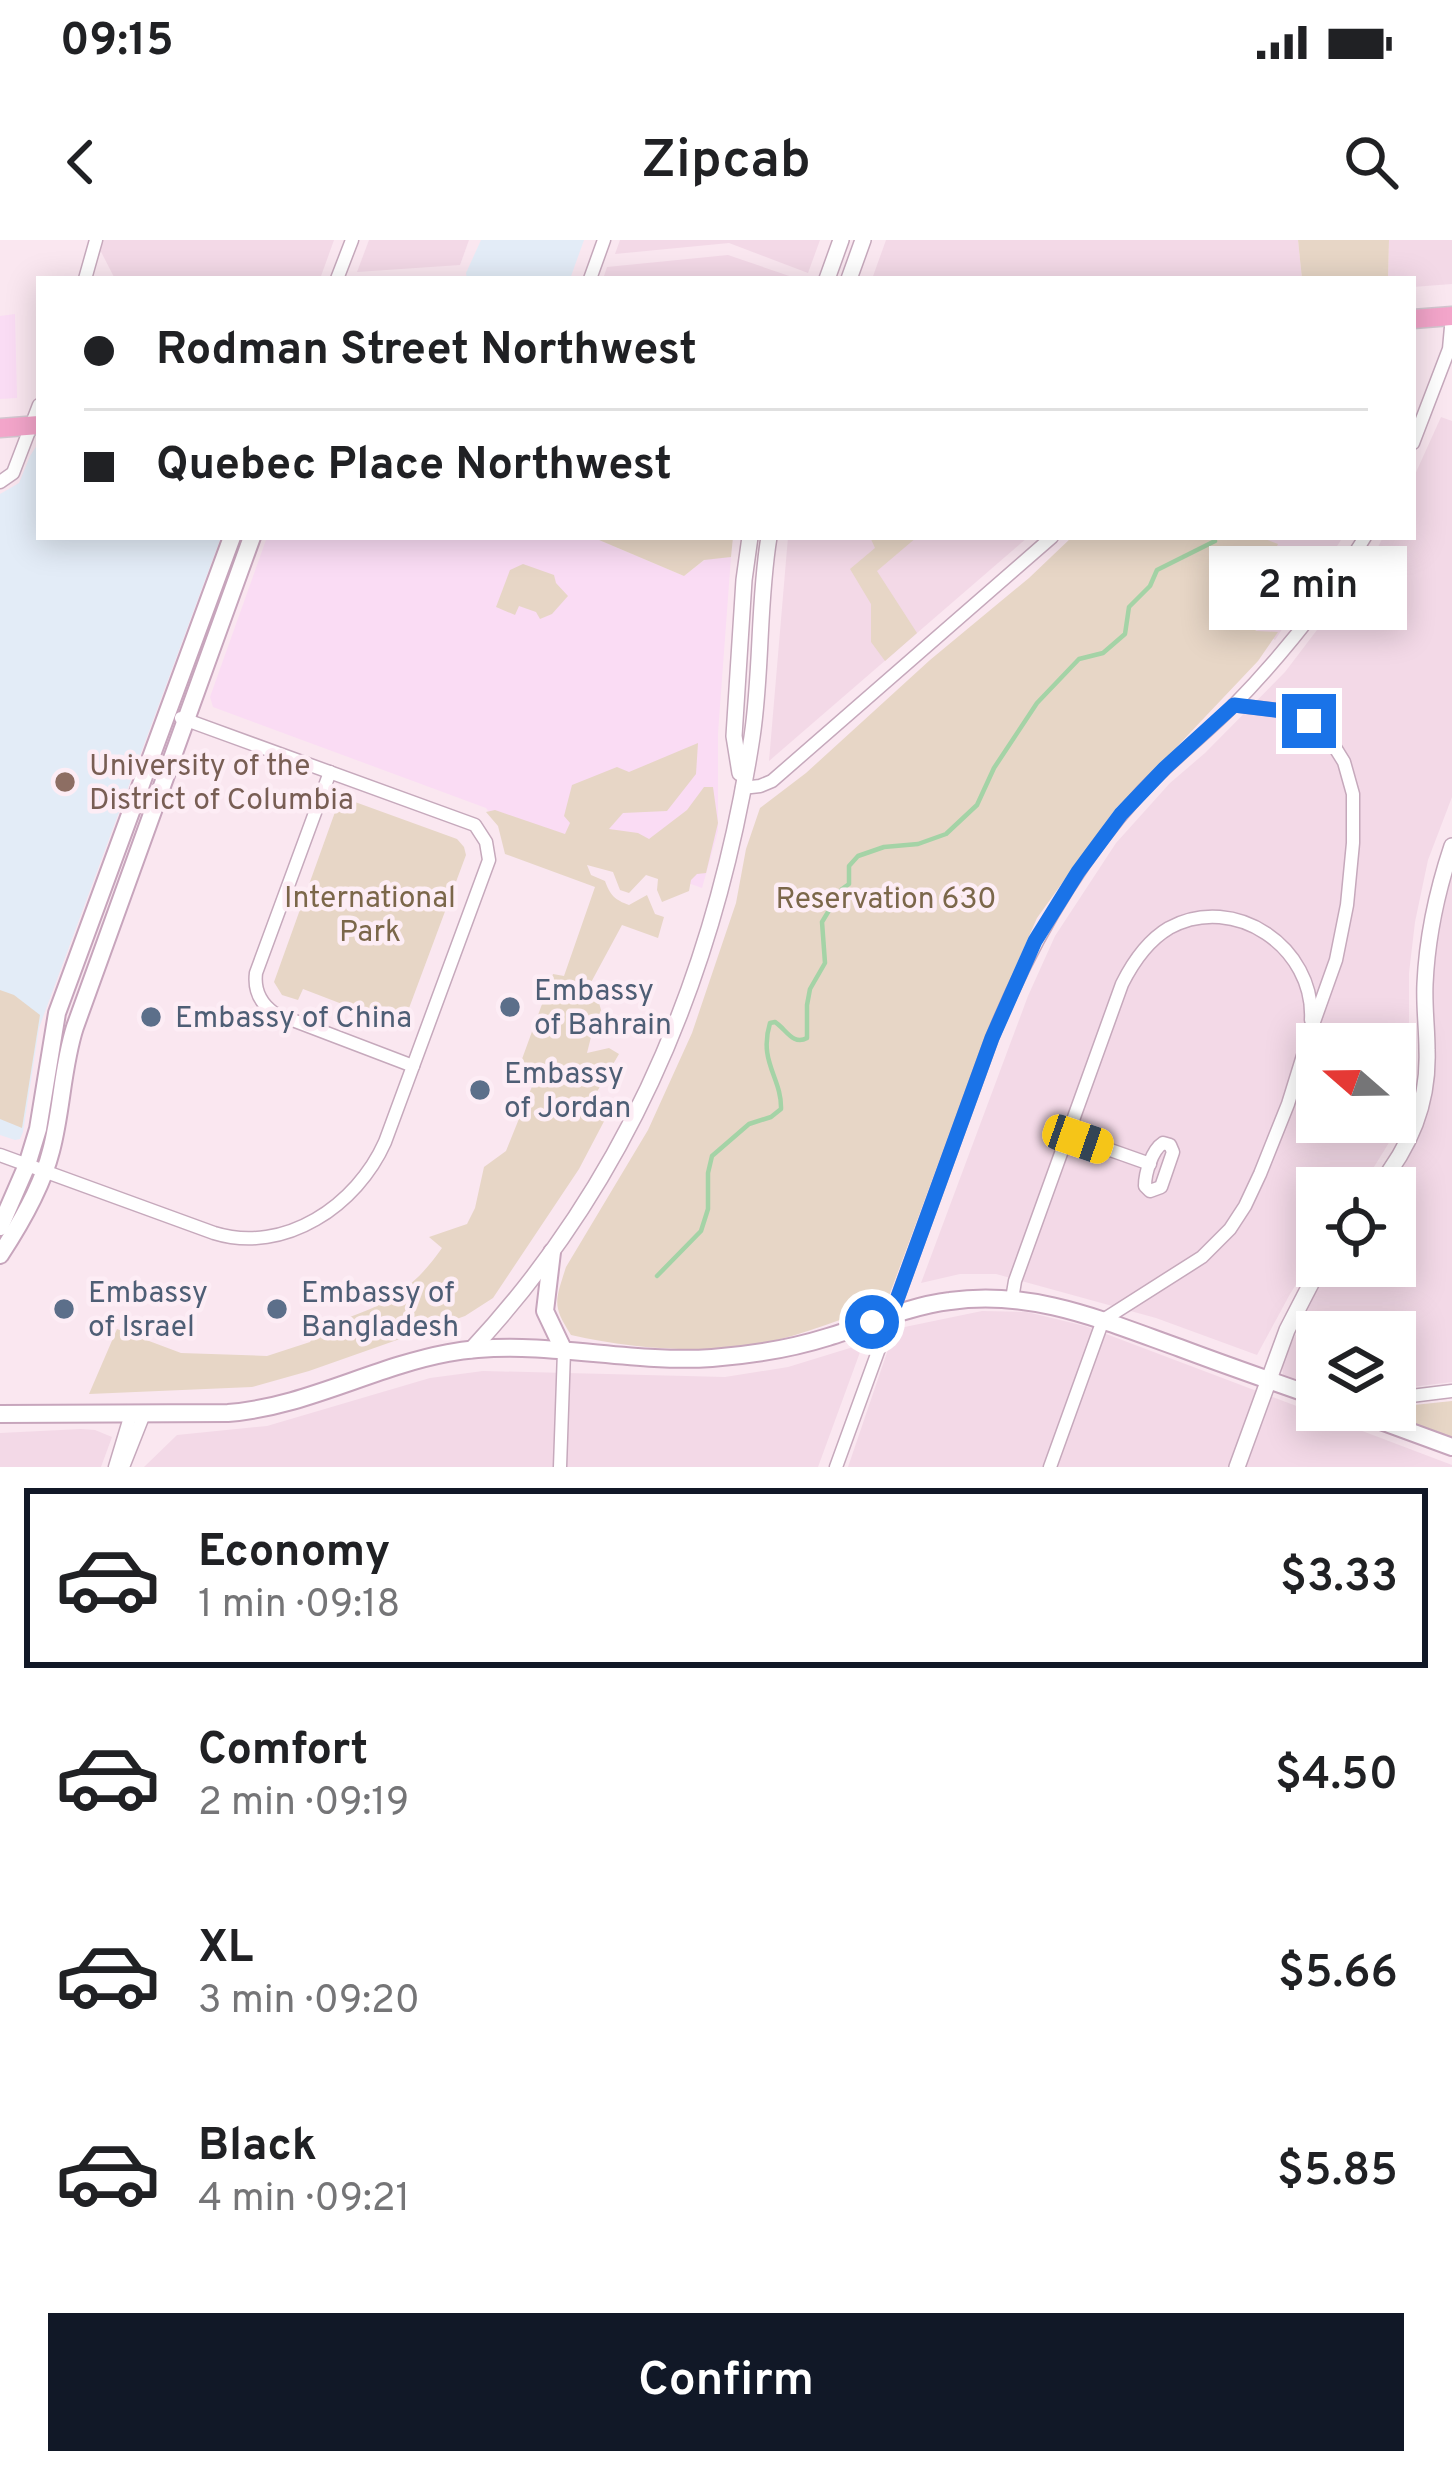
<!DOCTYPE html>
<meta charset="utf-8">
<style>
body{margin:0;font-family:Overpass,sans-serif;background:#f6f6f6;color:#202124;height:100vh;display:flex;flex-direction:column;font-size:45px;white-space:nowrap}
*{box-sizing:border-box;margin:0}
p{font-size:39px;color:#757577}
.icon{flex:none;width:66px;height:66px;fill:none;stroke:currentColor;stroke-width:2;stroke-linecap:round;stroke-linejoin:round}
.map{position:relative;height:1227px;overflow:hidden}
.drawer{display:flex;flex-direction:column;background:#fff;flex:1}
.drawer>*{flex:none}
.guide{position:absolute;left:36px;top:36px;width:1380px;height:264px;border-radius:0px;box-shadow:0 6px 30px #0003;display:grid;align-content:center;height:264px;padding:0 48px;background:#fff}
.needle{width:78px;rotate:290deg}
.tools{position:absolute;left:1296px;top:783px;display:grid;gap:24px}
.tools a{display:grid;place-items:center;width:120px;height:120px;border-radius:0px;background:#fff;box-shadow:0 6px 30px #0003;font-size:60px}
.end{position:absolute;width:54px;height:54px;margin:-27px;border:15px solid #1a73e8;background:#fff;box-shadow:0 0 0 6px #fff}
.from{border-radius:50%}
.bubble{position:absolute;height:84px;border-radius:0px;background:#fff;box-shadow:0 6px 30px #0003;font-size:39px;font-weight:600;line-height:84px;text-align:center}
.car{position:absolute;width:36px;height:72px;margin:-36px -18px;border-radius:15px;box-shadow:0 0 9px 3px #0007;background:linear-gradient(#f5c518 24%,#345 0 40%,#f5c518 0 76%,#345 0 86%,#f5c518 0)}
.guide b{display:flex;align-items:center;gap:42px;height:114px;font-size:45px}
.guide b+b{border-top:3px solid #e0e0e0}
.guide i{width:30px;height:30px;background:#202124}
ul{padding:21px 0 0;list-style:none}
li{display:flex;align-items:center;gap:36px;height:180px;margin:0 24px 18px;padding:0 24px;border:6px solid transparent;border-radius:0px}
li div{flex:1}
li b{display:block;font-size:45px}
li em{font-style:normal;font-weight:600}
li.selected{border-color:#111827}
li>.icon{width:108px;height:108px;stroke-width:1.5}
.action{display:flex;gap:24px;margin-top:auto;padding:24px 48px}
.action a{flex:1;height:138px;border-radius:0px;background:#111827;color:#fff;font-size:48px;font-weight:600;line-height:138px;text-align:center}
.status{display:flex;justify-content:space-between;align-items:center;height:84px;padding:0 60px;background:#fff;direction:ltr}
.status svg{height:33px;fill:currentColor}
header{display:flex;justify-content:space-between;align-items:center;height:156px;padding:0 48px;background:#fff;font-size:54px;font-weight:600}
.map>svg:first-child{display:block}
.residential{fill:#f3d9e7;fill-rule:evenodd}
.commercial{fill:#fadcf4}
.education{fill:#e3ecf7}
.green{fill:#e7d6c6}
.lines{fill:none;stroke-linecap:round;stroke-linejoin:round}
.stream{stroke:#a4d3a6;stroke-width:4.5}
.minor-casing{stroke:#c6a9bc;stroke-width:15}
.tertiary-casing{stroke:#c6a9bc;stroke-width:18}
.secondary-casing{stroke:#c7a5bc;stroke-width:20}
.primary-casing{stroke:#d2c6cf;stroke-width:21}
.minor{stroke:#fff;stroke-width:12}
.tertiary{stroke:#fff;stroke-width:15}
.secondary{stroke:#fff;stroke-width:16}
.primary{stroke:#f3a5ca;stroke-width:18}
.route{stroke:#1a73e8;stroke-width:15}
.education-dot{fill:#8d6e63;stroke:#fdedf5;stroke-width:4.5}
.service-dot{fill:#5c6f8a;stroke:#fdedf5;stroke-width:4.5}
.labels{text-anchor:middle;stroke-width:9;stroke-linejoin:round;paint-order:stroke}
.education-label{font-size:30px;fill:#785e54;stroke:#fdedf5;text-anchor:start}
.park-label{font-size:30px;fill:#7b674a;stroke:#fdedf5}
.service-label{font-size:30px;fill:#4e5e75;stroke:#fdedf5;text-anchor:start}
</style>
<div class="status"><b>09:15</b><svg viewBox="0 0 49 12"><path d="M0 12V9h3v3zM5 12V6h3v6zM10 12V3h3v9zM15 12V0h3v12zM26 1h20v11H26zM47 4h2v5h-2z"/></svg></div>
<header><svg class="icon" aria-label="back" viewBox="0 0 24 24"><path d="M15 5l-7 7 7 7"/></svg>Zipcab<svg class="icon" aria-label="search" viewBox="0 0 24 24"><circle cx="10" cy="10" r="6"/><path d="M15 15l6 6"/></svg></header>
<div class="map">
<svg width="1452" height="1227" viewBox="0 0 1452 1227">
<rect width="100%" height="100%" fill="#fae7f0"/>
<!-- residential -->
<g class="residential">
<polygon points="95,0 334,0 320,39 227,39 219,36 115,39"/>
<polygon points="369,0 469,0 460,25 357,32"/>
<polygon points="620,0 820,0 808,33 729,3 615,14"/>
<polygon points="886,0 1298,0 1302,39 872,39"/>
<polygon points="1389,0 1452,0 1452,44 1413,47 1413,39 1388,39"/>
<polygon points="728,15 798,39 603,39 607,27"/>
<path d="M1441,177L1452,181V557L1428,620L1415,682L1409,733V841L1403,869L1390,901L1361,948H1317V1012L1290,1054L1257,1115L1156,1078L996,1034H960L921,1043L1028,756L1055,696L1116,603L1170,543L1205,513L1285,432L1374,315L1383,297H1413V239ZM1317,804H1395V882H1317Z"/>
<polygon points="788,297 1028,297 769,521"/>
<polygon points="1251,297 1343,297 1275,400 1237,380"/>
<polygon points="1452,631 1452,1142 1395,1149 1395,1092 1317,1092 1317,1145 1301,1142 1283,1136 1282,1125 1311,1060 1330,1026 1395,1026 1395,948 1387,948 1418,900 1432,857 1435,826 1433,753 1435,710"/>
<polygon points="982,1071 1027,1072 1085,1086 1452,1225 1452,1227 848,1227 895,1089"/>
<polygon points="863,1104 818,1227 144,1227 177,1195 267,1186 430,1138 483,1131 725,1137 788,1127"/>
<polygon points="81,1189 95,1190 112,1197 101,1227 0,1227 0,1193"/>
</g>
<!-- commercial -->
<g class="commercial">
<polygon points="15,74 17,158 0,159 0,76"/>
<polygon points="267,297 592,297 684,336 706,319 731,317 718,493 718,591 702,648 507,578 495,580 486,568 213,467 210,457"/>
</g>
<!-- education -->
<g class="education">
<polygon points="481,0 584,0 570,39 467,39 466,33"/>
<polygon points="39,202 39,297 221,297 39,788 23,892 20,899 15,900 0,895 0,254 19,243 30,216"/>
</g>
<!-- green -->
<g class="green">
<polygon points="1298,0 1389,0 1388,39 1302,39"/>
<polygon points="592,297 733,297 731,317 704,320 684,336"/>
<polygon points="870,297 917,297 877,331 917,393 885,421 871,402 871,364 850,329 875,308"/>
<path d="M1072,297H1260L1278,304C1271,317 1266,332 1258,344C1248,359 1241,365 1243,384L1257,391L1278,392L1258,421L1152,533L1116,568L1037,678L989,787L886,1064C840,1079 790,1101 741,1107C685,1113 625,1107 571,1095C552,1065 555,1062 566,1027L648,890L692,793L736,663L746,609L760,568L806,533L930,420L1029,338Z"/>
<polygon points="523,324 554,335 556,343 568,356 552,374 540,379 536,372 519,366 515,375 496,367 510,330"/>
<path d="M698,503L696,534L667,571L623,573L609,589L638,593L649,599L687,570L704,547H713L718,583L706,633L697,634L691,640L689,651L662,662L657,650L658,639L646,635L629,653L620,650L613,632L587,625L591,635L605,641C610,655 615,660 629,665L647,655L655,674L664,677L658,698L622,685L588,748L598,759L601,770L593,789L587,813L609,808L619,814L591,862L611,868L579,929L493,1058L465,1076L309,1131L252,1147L89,1154L117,1089L181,1113L267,1116L310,1102L320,1086C374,1071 409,1056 442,1008L429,997L467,984L475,968L484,927L506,911L533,844L532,834L522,819L553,734L564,736L595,647L505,614L498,586L486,572L495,570L565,594L570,583L564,576L572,545L617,527L629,532Z"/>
<polygon points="344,558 457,599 464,607 466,615 402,787 303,749 298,760 282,755 274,742 339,561"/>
<polygon points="0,750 14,755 40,775 22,888 0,879"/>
<polygon points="1452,1161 1452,1197 1385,1172 1395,1170 1395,1167"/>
</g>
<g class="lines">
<!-- stream -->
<path class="stream" d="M657,1036L701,991L708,969V933L712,916L749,884L771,877L781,869C782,838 758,822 770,783L775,782C786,789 793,806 807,798V765L810,749L825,723L822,682L842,649L849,644V626L858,616L884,607L918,604L946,594L977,565L994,528L1037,463L1079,419L1103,413L1125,394L1129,367L1150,346L1157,330L1215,301"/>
<defs>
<g id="minor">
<polyline points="85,39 96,0"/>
<polyline points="337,39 352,0"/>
<polyline points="590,39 604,0"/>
<polyline points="1413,203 1449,109 1452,76"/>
<polyline points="0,242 13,233 39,165"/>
<path d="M330,532L256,733C254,749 260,763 274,773L413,826"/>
<polyline points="742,548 760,546 772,541 1052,297"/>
<polyline points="1068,895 1150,924"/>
<path d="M1163,903L1170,905L1173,912L1161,947L1150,951L1145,946C1145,933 1152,910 1163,903Z"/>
<path d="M0,915L214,993C285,1015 357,965 385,902L489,620L486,602L475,585L181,478"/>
<path d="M1012,1059L1015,1041L1122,744C1133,722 1147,701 1169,688C1235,652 1315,708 1311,780"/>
<polyline points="1395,1158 1452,1151"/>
<polyline points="115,1227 131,1174"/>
<polyline points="123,1227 144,1174"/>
<polyline points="560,1227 564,1111"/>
<path d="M836,1227L992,798C1028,710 1073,628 1137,557C1165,525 1200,499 1230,469C1281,417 1327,360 1365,297"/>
<polyline points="1050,1227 1103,1080 1202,1017 1230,989 1245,966 1260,934 1288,864 1310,793 1336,720 1347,665 1353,603 1353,554 1344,522 1326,493 1303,478 1276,470 1234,465"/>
</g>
<g id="tertiary">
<polyline points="827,39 841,0"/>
<polyline points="849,39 863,0"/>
<polyline points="740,533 734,496 744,340 750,297"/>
<path d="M1377,948C1410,907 1429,864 1427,810C1427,788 1424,767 1425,744C1427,697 1437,651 1452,606"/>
<path d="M471,1110C631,939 717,726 752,497C762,431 758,363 769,297"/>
<polyline points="1237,1227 1287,1090 1320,1026"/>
</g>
<g id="secondary">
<polyline points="0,987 27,925 38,889 57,773 232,297"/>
<polyline points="552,1012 545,1071 564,1111"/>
<path d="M0,1015C21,983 42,947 51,911C62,870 62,827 75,787L252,297"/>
<polyline points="1351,1170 1452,1207"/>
<path d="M0,1174L228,1173C305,1167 373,1127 448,1113C535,1097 624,1124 712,1118C751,1115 790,1109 828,1097C868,1085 908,1066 950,1061C1032,1049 1104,1081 1180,1108C1225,1125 1271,1141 1317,1157"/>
</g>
<g id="primary">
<polyline points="1413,79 1452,76"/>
<polyline points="0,188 39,185"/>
</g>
</defs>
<!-- minor casing -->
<use href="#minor" class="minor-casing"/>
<!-- tertiary casing -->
<use href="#tertiary" class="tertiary-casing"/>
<!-- secondary casing -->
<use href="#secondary" class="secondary-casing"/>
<!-- primary casing -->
<use href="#primary" class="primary-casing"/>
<!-- minor -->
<use href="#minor" class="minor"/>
<!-- tertiary -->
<use href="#tertiary" class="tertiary"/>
<!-- secondary -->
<use href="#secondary" class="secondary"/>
<!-- primary -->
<use href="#primary" class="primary"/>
</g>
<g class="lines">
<!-- route -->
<polyline class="route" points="872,1082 891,1076 992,798 1035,701 1078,632 1121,574 1165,528 1234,465 1283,471 1309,481"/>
</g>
<!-- markers -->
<circle class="education-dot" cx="65" cy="542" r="12"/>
<g class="service-dot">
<circle cx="510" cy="767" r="12"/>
<circle cx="151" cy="777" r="12"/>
<circle cx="480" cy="850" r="12"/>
<circle cx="64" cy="1069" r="12"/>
<circle cx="277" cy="1069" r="12"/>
</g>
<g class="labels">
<!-- education labels -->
<g class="education-label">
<text x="89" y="535">University of the<tspan x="89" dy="34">District of Columbia</tspan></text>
</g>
<!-- park labels -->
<g class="park-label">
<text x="370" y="667">International<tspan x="370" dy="34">Park</tspan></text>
<text x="886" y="668">Reservation 630</text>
</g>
<!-- service labels -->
<g class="service-label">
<text x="534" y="760">Embassy<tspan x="534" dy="34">of Bahrain</tspan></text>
<text x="175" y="787">Embassy of China</text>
<text x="504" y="843">Embassy<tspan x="504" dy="34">of Jordan</tspan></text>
<text x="88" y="1062">Embassy<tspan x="88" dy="34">of Israel</tspan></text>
<text x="301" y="1062">Embassy of<tspan x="301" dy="34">Bangladesh</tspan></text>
</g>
</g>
</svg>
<div class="tools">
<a><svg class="needle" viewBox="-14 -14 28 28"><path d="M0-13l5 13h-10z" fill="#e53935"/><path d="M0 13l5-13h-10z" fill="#757577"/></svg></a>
<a><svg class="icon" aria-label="locate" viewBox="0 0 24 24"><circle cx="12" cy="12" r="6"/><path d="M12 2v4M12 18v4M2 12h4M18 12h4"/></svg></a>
<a><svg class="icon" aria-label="layers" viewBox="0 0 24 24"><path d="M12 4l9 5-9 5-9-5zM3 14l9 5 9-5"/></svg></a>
</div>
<i class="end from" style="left:872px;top:1082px"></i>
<i class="end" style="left:1309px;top:481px"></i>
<div class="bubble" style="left:1209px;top:306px;width:198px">2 min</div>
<i class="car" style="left:1078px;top:899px;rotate:109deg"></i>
<div class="guide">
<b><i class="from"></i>Rodman Street Northwest</b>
<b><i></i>Quebec Place Northwest</b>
</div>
</div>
<section class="drawer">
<ul>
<li class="selected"><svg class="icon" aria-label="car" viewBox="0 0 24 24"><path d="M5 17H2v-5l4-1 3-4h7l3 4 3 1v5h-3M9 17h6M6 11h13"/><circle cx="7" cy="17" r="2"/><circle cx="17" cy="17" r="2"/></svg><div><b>Economy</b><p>1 min · 09:18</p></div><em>$3.33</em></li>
<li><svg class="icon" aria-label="car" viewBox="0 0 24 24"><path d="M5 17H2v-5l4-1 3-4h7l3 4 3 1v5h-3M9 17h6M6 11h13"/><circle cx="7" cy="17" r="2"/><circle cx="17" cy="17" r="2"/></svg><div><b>Comfort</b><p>2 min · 09:19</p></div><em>$4.50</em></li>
<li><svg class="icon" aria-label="car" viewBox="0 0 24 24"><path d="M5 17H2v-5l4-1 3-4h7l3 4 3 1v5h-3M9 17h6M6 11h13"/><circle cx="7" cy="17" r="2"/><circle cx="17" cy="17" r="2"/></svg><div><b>XL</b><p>3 min · 09:20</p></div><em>$5.66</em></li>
<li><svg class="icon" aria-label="car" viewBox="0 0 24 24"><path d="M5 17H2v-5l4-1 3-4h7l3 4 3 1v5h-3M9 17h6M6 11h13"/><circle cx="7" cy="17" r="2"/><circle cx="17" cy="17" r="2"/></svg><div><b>Black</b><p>4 min · 09:21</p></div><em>$5.85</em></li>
</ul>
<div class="action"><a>Confirm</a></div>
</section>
